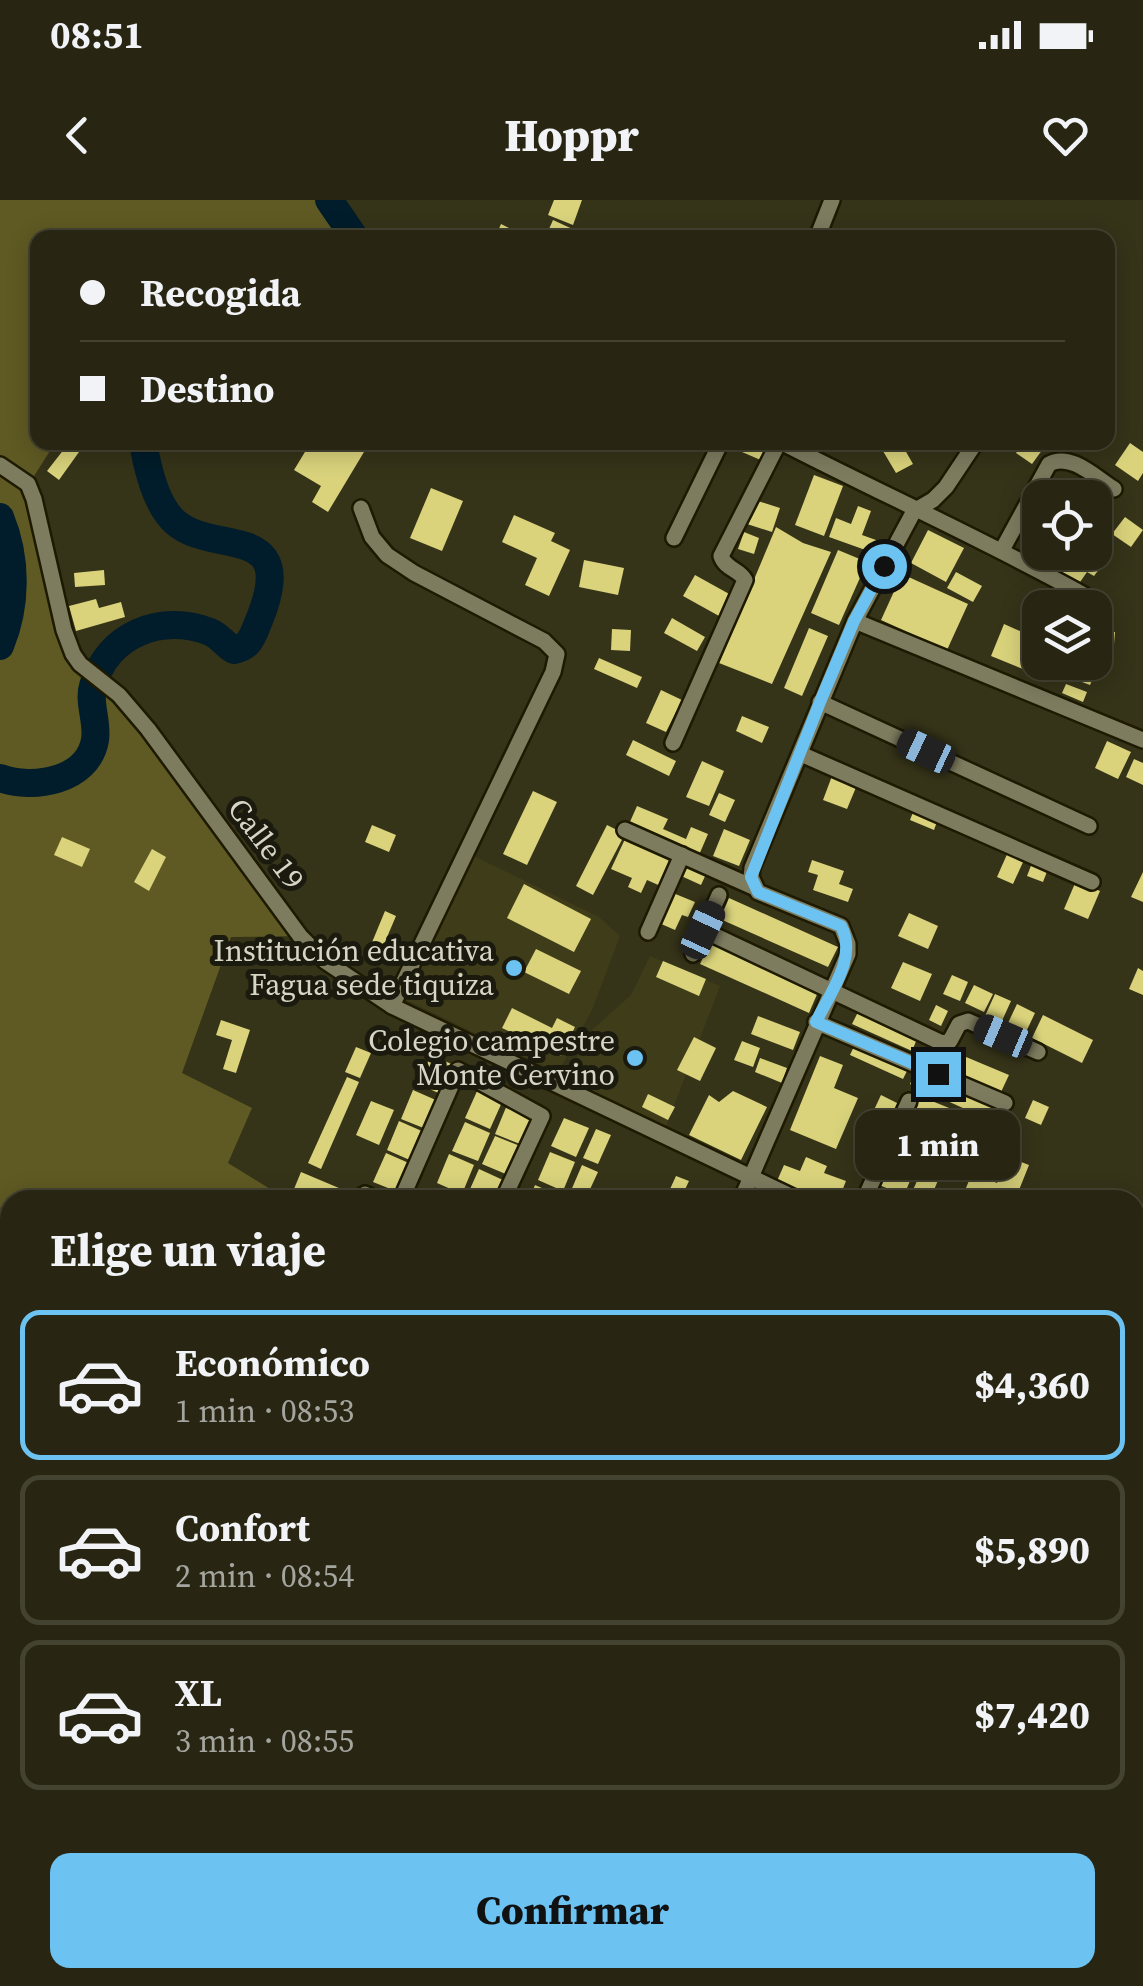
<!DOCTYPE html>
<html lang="es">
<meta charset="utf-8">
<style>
body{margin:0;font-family:"Source Serif 4",serif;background:#343220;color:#f1f3f6;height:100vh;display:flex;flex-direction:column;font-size:38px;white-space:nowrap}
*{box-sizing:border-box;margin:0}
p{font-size:32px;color:#a5a59f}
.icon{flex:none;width:55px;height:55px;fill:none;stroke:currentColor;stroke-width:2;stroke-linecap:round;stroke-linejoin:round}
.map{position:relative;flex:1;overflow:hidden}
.side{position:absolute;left:0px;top:990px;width:1145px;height:798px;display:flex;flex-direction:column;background:#282612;border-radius:30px 30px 0 0;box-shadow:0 5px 25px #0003,0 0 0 2px #444332}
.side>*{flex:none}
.hud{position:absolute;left:30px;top:30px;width:1085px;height:220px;border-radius:20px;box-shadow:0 5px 25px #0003,0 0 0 2px #444332;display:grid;align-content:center;height:220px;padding:0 50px;background:#282612}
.controls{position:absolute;left:1022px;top:280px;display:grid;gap:20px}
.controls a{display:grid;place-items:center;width:90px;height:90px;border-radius:20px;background:#282612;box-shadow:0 5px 25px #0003,0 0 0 2px #444332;font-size:50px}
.end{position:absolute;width:45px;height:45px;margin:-22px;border:12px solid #6cc3f2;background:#111;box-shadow:0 0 0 5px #111}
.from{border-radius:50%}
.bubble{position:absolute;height:70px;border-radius:20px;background:#282612;box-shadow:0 5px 25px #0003,0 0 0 2px #444332;font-size:32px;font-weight:800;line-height:70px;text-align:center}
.car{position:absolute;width:30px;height:60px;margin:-30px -15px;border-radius:12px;box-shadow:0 0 8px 2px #0007;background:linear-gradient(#222 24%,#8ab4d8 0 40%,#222 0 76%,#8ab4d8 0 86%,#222 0)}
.hud b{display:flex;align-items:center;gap:35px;height:95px;font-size:38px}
.hud b+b{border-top:2px solid #444332}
.hud i{width:25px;height:25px;background:#f1f3f6}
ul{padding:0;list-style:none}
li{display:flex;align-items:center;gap:30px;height:150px;margin:0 20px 15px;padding:0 30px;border:5px solid #444332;border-radius:20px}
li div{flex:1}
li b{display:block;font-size:38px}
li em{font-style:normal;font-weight:800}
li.selected{border-color:#6cc3f2}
li>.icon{width:90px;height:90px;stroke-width:1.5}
h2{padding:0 50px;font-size:45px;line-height:120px}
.action{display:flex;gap:20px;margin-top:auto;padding:20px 50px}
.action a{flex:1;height:115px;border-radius:20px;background:#6cc3f2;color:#111;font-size:40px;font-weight:800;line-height:115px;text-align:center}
.status{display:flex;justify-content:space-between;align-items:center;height:70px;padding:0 50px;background:#282612;direction:ltr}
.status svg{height:28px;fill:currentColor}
header{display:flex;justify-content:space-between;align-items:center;height:130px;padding:0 50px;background:#282612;font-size:45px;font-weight:800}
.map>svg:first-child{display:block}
.built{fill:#3f3c19}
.green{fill:#5f5a23}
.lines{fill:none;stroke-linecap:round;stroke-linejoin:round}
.river{stroke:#011c2a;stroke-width:28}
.building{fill:#dad37c}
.minor-casing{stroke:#1d1a01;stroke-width:20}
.minor{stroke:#7e7c5f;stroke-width:15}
.route{stroke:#6cc3f2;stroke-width:12}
.poi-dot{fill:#6cc3f2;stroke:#1b1a0e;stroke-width:4}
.labels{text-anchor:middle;stroke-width:10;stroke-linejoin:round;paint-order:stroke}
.street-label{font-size:30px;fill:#d7d6c6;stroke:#1b1a0e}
.poi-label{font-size:30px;fill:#d7d6c6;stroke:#1b1a0e;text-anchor:end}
</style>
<div class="status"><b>08:51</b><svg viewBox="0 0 49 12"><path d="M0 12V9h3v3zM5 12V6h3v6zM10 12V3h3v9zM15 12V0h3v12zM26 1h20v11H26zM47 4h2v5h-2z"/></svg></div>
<header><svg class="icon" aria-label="back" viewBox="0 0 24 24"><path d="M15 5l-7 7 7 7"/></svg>Hoppr<svg class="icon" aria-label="heart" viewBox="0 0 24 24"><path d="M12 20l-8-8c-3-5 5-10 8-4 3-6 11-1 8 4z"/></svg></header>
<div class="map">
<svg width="1143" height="1786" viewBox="0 0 1143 1786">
<rect width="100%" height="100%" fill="#353318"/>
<!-- built -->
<g class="built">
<polygon points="474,656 599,717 620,736 593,808 558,873 406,800"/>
<polygon points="650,756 720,786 664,932 569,879 585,836 631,795"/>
</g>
<!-- green -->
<polygon class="green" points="0,0 329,0 355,37 38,38 38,242 55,243 29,284 73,454 119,495 300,736 231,737 182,873 252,908 228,963 288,1000 10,1000 10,1536 0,1531"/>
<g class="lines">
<!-- river -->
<g class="river">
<polyline points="329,0 355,38"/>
<path d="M0,317C17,358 17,405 0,446"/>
<path d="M0,578C33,590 88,581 95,540C98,522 88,502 93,486C107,434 162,413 210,432C220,436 225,445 234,450C250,447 252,437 258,423C301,319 214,357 175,322C156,305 147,266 143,242"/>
</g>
</g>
<!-- building -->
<g class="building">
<polygon points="554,0 582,0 573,25 548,15"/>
<polygon points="553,20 592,38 545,38"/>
<polygon points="501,24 529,38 495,38"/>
<polygon points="311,242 370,242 328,312 312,302 321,286 294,270"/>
<polygon points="738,242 762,242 770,246 763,261 735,249"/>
<polygon points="886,242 912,242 914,245 905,250 913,264 896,273 880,246"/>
<polygon points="1024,242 1048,242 1032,264 1016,253"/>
<polygon points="1130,243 1143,252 1143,273 1138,281 1115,265"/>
<polygon points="68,244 79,252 59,280 47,271"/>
<polygon points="814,275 843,286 824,336 795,325"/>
<polygon points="1090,287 1112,300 1105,313 1095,308 1095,298 1084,298"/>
<polygon points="431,288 463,301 442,351 410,338"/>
<polygon points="755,300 780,308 772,332 747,324"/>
<polygon points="858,306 871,311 862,335 876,340 871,352 829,337 836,318 851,324"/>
<polygon points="514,315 555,333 551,341 570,350 549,396 525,385 537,358 502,342"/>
<polygon points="1125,317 1143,330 1131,347 1112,334"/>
<polygon points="776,327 803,343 831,352 772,484 719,463"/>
<polygon points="928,330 964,348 946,382 911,363"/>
<polygon points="744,332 759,338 754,354 738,349"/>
<polygon points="838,350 867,362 839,425 811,413"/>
<polygon points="1040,352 1064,352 1057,363"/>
<polygon points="1074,354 1100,368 1094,376 1087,372 1078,385 1060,373"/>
<polygon points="584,360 624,368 618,395 579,387"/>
<polygon points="104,370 105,385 75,387 74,373"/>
<polygon points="956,372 982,386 973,402 947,388"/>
<polygon points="902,374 968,404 947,450 881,420"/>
<polygon points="695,375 731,395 719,416 683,396"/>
<polygon points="96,399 99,408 121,402 125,417 76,431 69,406"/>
<polygon points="672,418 705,437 697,451 664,433"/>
<polygon points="1004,424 1040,440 1040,463 1035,474 991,456"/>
<polygon points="809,428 828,436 802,496 784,488"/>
<polygon points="612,429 631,430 630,451 611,450"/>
<polygon points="1103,431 1115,432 1114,444 1103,444"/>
<polygon points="599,458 642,477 637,488 594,469"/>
<polygon points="1079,467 1095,473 1090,485 1074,479"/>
<polygon points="1066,484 1087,492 1083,502 1062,493"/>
<polygon points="661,490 682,500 666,532 646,523"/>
<polygon points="742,516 769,527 762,543 736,531"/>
<polygon points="633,540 676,561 669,576 626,555"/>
<polygon points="1107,541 1131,552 1118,579 1095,568"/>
<polygon points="1134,559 1143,563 1143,585 1126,577"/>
<polygon points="702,561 724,571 709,606 686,597"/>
<polygon points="832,576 857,585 847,609 823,600"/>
<polygon points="533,591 557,602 527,665 503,654"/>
<polygon points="719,593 735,600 725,622 709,615"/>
<polygon points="637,606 668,619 663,629 686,639 691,627 708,634 699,655 629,624"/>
<polygon points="915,607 939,616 934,630 910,620"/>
<polygon points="372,625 396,635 389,652 365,642"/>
<polygon points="607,625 625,634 593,695 576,686"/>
<polygon points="724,629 750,640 739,666 713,656"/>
<polygon points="62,637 90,649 82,667 54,655"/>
<polygon points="625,639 677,662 665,688 647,680 641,693 628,687 632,678 611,669"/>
<polygon points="152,649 166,657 149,691 134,682"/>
<polygon points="1008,652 1024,660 1013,684 997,677"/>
<polygon points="812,660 844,671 839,684 853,689 848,702 813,690 818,675 808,672"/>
<polygon points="1032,663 1048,669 1043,682 1027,676"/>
<polygon points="683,664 706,674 701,685 679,675"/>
<polygon points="1143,672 1143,702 1131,697"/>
<polygon points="1076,681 1100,691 1088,719 1064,709"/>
<polygon points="524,684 591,719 574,752 507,718"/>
<polygon points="673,693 695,702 688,717 682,715 675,730 659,723"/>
<polygon points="729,698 838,747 828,767 720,719"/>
<polygon points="385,711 396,716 379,756 368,752"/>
<polygon points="909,713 938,726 928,749 898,736"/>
<polygon points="710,743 818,792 809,813 700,764"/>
<polygon points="536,749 581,771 569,794 524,772"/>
<polygon points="663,761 706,779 699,796 656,777"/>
<polygon points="903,762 932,774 920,801 891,788"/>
<polygon points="1138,768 1143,771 1143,795 1129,789"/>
<polygon points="952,775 968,782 960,801 943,794"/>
<polygon points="974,785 993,794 984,812 965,803"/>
<polygon points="995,794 1011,801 1001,823 985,816"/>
<polygon points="1017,804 1035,813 1026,832 1008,823"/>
<polygon points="936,805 948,811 941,826 929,820"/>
<polygon points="512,808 552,828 557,818 575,827 561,856 502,828"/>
<polygon points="860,808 919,834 912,851 852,824"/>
<polygon points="1043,815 1093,840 1082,863 1032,838"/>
<polygon points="758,816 800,832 793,850 751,834"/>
<polygon points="221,820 250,830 236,873 223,869 232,840 216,835"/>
<polygon points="694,837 716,848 700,881 677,870"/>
<polygon points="857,840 910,865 903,879 850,855"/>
<polygon points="742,841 760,848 753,867 734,860"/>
<polygon points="356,847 371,853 360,878 345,872"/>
<polygon points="947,849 1009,875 1001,892 940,866"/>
<polygon points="431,855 456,866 443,895 418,884"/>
<polygon points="820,856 843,865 834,888 858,898 836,949 790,930"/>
<polygon points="760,858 787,868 782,883 755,872"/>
<polygon points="918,868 995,902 987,919 910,884"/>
<polygon points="347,877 359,882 321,969 308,963"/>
<polygon points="478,889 503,900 490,929 465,918"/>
<polygon points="413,890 438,901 426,929 401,919"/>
<polygon points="733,891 767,907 741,960 689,935 709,895 719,902"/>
<polygon points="648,894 675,907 668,920 642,907"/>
<polygon points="881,895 903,906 896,922 873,912"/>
<polygon points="917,895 959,912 951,932 934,925 904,995 879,985"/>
<polygon points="1033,900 1049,907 1041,925 1025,918"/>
<polygon points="371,901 394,910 379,945 356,935"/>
<polygon points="507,905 532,916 520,944 495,934"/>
<polygon points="564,918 589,928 576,957 551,946"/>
<polygon points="399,921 424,932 412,961 387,950"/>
<polygon points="465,922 490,933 478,961 452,951"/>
<polygon points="596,929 611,935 598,964 583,958"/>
<polygon points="495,936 520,946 508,975 482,964"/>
<polygon points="956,938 980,948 971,969 947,959 931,997 913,990 932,947 949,954"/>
<polygon points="866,941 877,946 870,961 859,956"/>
<polygon points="550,952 575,962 563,991 538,980"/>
<polygon points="386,953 411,964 398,992 373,982"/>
<polygon points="449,954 474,965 462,994 437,983"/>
<polygon points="806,957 827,966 824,973 846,981 842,991 864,1000 821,1000 777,981 784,965 800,971"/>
<polygon points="1008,957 1029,965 1015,1000 980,1000 964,993 972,973 997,983"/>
<polygon points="582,965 598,972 585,1000 567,1000"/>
<polygon points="479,969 503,980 495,1000 466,998"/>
<polygon points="301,972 346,991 342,1000 319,1000 294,989"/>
<polygon points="676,976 689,981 680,1000 665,1000"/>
<polygon points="535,985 560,996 558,1000 529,1000"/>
<polygon points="433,988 461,1000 428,1000"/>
<polygon points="1143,1221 1143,1256 1135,1253 1135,1240"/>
<polygon points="1143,1277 1143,1306 1135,1302 1135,1294"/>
<polygon points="1135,1453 1143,1456 1141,1472 1135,1470"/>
<polygon points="3,1543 10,1546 10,1581 0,1577"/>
<polygon points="0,1581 10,1586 10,1605 5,1617 0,1615"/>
<polygon points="10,1636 10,1661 1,1657"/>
<polygon points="0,1661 10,1666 10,1700 0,1696"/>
<polygon points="10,1731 10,1758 0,1754"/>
<polygon points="0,1759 10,1763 10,1778 25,1778 21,1786 0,1786"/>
<polygon points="46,1778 79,1778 75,1786"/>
<polygon points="84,1778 115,1778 118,1779 115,1786 80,1786"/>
<polygon points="241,1778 263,1778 259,1786 241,1786 238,1785"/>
<polygon points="274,1778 312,1778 317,1780 315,1786 270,1786"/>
<polygon points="324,1778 357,1778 353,1786 320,1786"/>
<polygon points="428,1778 452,1778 451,1780 462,1786 423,1786"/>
<polygon points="491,1778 534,1778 530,1786 488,1786"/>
<polygon points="651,1778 686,1778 683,1786 648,1786"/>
<polygon points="693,1778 714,1778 710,1786 690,1786"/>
</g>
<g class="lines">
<defs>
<g id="minor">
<polyline points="817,38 832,0"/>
<path d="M781,242C882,294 985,340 1084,395"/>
<polyline points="0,265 28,284 34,299 64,430 73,454 80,464 119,495 148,529 300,736 325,761 392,806 799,1000"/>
<polyline points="361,308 372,337 387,355 414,373 544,441 557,454 553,472 392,806"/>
<polyline points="674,338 721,242"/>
<path d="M1002,350L1049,264C1071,252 1096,278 1114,289"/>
<polyline points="855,421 1143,540"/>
<polyline points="820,502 1089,626"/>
<path d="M673,543L745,380C739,369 725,369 721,356L779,242"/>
<polyline points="801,554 1092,682"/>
<polyline points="625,630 753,687"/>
<polyline points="703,730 942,843 950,841 959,824 968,821 1038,852"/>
<polyline points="648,732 682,655"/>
<polyline points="693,754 719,695"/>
<polyline points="816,822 1005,903"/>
<polyline points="365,994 378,1000"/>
<polyline points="401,1000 458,870 542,916 503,1000"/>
<polyline points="741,1000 848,754 848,744 841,726 758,692 751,677 752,668 855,421 914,311 933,300 946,287 976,242"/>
<polyline points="864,1000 909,901"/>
<polyline points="1135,1157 1143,1161"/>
<polyline points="0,1191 10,1195"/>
<polyline points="1135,1269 1143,1272"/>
<polyline points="1135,1648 1143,1651"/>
<polyline points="195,1778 211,1786"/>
<polyline points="379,1786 384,1778"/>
<polyline points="477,1786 480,1780"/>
</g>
</defs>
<!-- minor casing -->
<use href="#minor" class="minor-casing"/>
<!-- minor -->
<use href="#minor" class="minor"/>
</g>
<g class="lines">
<!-- route -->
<path class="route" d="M884,366L854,421L820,502L751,677L758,692L841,726C858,757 830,793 816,822L938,874"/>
</g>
<!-- markers -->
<g class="poi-dot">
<circle cx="514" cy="768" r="10"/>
<circle cx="635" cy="858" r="10"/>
</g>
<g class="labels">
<!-- street labels -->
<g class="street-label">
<text transform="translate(266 644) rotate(53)" y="10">Calle 19</text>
</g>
<!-- poi labels -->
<g class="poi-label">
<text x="494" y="761">Institución educativa<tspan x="494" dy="34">Fagua sede tiquiza</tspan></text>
<text x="615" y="851">Colegio campestre<tspan x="615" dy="34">Monte Cervino</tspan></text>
</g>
</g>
</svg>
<div class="controls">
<a><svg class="icon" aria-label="locate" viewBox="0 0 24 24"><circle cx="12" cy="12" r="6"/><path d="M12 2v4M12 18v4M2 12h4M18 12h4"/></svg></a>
<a><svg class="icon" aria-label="layers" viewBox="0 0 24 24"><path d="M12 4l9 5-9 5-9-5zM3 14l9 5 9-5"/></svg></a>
</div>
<i class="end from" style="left:884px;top:366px"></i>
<i class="end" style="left:938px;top:874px"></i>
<div class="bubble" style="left:855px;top:910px;width:165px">1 min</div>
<i class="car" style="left:926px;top:551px;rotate:295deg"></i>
<i class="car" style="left:703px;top:730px;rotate:25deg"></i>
<i class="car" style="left:1003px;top:836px;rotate:293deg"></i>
<div class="hud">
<b><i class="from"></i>Recogida</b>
<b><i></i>Destino</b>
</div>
<section class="side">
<h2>Elige un viaje</h2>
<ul>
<li class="selected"><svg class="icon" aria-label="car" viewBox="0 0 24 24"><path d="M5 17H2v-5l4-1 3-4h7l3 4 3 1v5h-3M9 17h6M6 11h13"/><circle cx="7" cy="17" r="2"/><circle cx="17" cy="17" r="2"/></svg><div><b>Económico</b><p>1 min · 08:53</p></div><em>$4,360</em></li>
<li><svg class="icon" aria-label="car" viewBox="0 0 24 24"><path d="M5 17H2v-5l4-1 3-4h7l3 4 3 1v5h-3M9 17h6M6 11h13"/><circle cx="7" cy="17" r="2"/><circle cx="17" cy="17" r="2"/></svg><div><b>Confort</b><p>2 min · 08:54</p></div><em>$5,890</em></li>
<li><svg class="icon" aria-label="car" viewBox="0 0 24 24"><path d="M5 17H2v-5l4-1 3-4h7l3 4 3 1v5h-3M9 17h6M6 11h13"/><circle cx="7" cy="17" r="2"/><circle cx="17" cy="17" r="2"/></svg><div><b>XL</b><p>3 min · 08:55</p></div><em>$7,420</em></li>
</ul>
<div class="action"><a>Confirmar</a></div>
</section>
</div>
